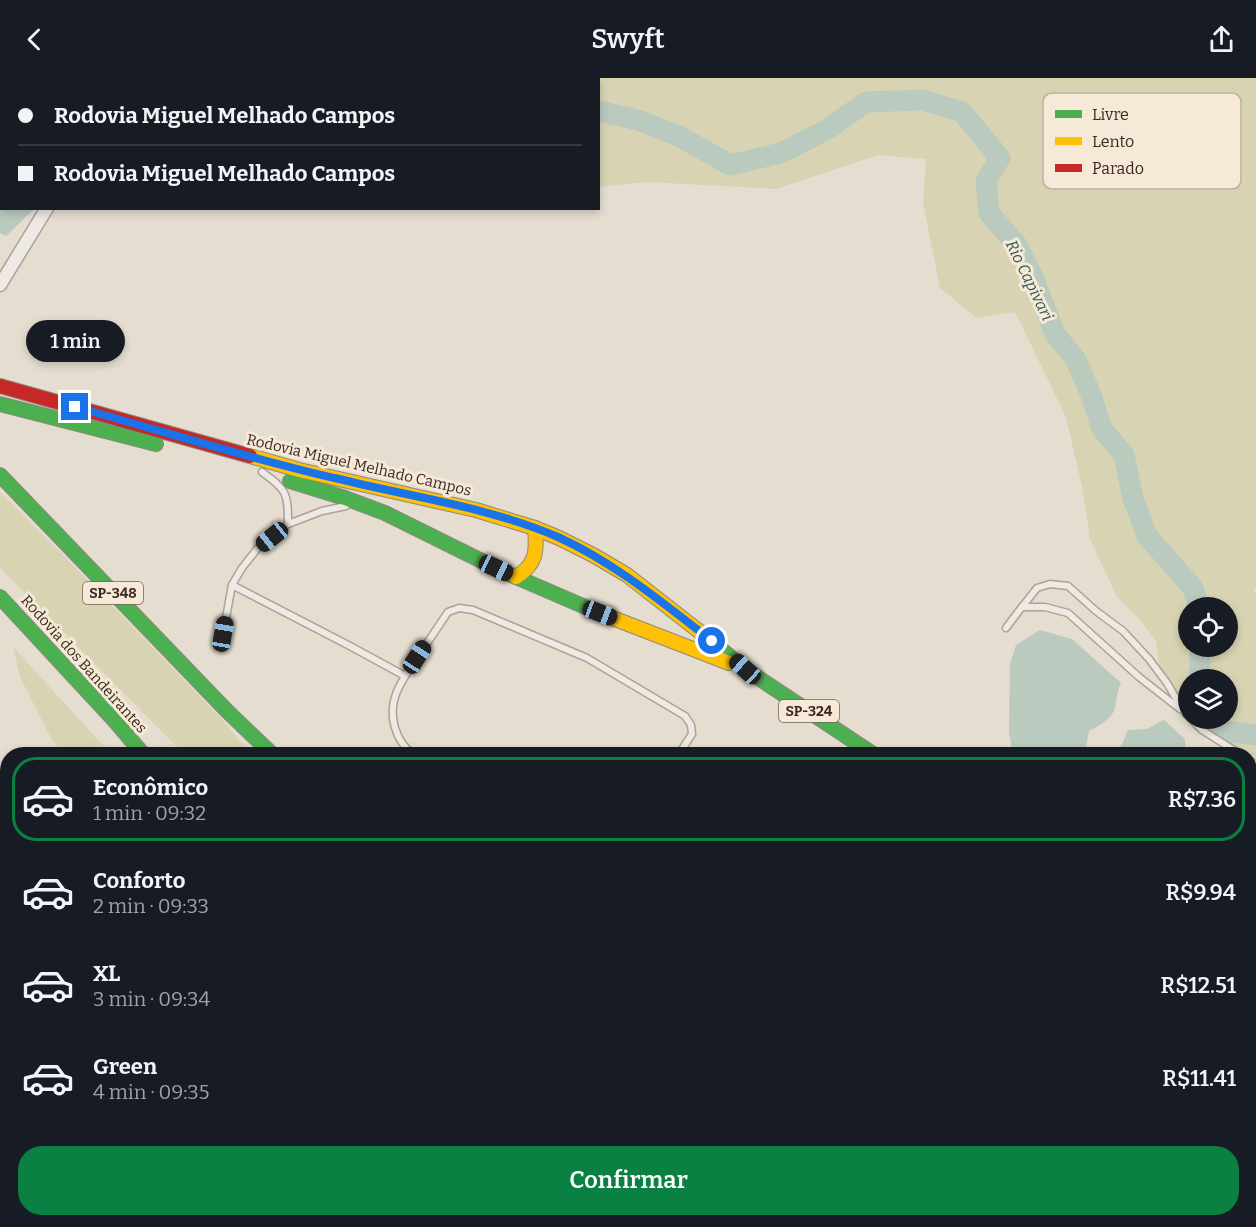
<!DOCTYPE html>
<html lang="pt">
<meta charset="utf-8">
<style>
body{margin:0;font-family:Bitter,serif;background:#20242c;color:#f1f3f6;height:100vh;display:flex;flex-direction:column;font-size:22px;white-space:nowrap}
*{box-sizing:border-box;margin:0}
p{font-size:20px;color:#9ea1a6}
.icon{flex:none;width:33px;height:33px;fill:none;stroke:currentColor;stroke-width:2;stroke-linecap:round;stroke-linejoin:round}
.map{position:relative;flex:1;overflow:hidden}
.details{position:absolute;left:0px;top:669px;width:1257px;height:480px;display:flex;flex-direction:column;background:#171b24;border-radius:24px 24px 0 0;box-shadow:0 3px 9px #0003}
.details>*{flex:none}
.guide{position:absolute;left:0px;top:0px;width:600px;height:132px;box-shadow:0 3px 9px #0003;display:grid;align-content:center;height:132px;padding:0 18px;background:#171b24}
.buttons{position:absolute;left:1178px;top:519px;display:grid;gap:12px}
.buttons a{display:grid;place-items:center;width:60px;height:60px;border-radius:50%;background:#171b24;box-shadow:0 3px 9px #0003;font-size:30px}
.end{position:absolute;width:27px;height:27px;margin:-14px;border:8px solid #1a73e8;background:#fff;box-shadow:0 0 0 3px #fff}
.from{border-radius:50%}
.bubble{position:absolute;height:42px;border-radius:21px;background:#171b24;box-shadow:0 3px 9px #0003;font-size:20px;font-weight:600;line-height:42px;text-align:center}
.car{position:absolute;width:18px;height:36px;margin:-18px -9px;border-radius:8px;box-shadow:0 0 4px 2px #0007;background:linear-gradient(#222 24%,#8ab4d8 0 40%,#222 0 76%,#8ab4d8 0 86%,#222 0)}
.guide b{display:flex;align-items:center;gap:21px;height:57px;font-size:22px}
.guide b+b{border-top:2px solid #363941}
.guide i{width:15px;height:15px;background:#f1f3f6}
ul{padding:10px 0 0;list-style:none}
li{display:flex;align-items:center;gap:18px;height:84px;margin:0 12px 9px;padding:0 6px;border:3px solid transparent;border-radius:24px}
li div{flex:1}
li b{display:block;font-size:22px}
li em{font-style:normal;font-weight:600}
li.selected{border-color:#0b8043}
li>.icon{width:54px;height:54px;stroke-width:1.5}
.button{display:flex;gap:12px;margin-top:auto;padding:12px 18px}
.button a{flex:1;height:69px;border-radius:24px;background:#0b8043;color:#fff;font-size:24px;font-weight:600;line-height:69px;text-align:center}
header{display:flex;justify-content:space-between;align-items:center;height:78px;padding:0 18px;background:#171b24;font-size:27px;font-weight:600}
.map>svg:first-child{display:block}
.green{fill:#d8d4b3;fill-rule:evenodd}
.water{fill:#bacabe}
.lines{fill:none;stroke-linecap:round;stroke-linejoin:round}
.river{stroke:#bacabe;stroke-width:21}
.lane-casing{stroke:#aba298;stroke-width:9}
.street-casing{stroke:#aba298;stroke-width:15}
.fast-casing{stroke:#90887f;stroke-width:16}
.slow-casing{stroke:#90887f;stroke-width:16}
.jam-casing{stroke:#90887f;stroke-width:16}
.lane{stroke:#eee9e2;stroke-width:6}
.street{stroke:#eee9e2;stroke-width:12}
.fast{stroke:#4caf50;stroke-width:14}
.slow{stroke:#ffc107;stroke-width:14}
.jam{stroke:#c62828;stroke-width:14}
.route{stroke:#1a73e8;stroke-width:8}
.labels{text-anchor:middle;stroke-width:6;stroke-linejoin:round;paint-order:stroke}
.shield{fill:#f6e9d7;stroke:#736357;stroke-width:1.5}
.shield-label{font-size:14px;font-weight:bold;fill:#3b2920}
.street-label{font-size:15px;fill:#3b2920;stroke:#f6e9d7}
.water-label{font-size:16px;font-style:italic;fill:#2f5a52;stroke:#f6e9d7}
.key{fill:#f6e9d7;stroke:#beafa0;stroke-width:1.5}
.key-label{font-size:16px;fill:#3b2920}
</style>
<header><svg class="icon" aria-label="back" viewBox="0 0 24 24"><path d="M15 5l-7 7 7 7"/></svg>Swyft<svg class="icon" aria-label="share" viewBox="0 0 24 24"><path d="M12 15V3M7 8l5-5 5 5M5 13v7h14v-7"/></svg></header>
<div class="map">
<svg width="1256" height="1149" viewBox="0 0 1256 1149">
<rect width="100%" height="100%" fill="#e5ddd0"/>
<!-- green -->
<g class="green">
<path d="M415,0H1256V510L1254,512L1256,516V691L1250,693V676H1231L1200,641L1227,640V602H1188V627L1160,595L1156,563L1141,543L1117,519L1090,461L1083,414L1066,339L1015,234L977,240L940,210L923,125L926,81L878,77L776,111L646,104L599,109L598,2H416ZM1188,530H1227V568H1188Z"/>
<polygon points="0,414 68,482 218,637 251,676 184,676 0,490"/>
<polygon points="13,569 111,676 63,676 50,658 20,599"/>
<polygon points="355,1142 421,1142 425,1149 354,1149"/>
<polygon points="806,1142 875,1142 876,1149 812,1149"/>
</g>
<!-- water -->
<g class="water">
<polygon points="0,4 2,5 2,130 34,131 6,158 0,155"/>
<path d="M1040,552L1072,561L1121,605C1116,616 1117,620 1115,630C1112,641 1098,648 1089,653L1086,668L1092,676H1013L1009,654L1010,586L1016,567Z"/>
<polygon points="1164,642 1185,661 1186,676 1116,676 1123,664 1128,652 1147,651"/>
</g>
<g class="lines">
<!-- river -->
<g class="river">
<polyline points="175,0 176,2"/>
<polyline points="598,33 638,42 679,58 730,87 781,75 828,51 866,24 922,22 962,34 1000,80 986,103 989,135 1016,166 1033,199 1055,256 1076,282 1091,317 1102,351 1124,377 1133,420 1147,458 1193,510 1199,530"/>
<polyline points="1199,602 1201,568"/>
<polyline points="1209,640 1225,653 1256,657"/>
</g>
<defs>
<g id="lane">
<path d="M262,394C287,412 288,415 288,446"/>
<polyline points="232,507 350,568 405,598 448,534 459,530 473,532 587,580 685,638 691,647 692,656 679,676"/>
<polyline points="1022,529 1037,510 1050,506 1068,508 1096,533 1123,553 1149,581 1167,605 1184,634 1188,638"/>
<polyline points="1006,550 1022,529 1045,529 1068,535 1139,599 1180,631"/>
<polyline points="223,556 232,507 242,490 257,471 288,446 322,433 346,428"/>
<path d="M405,598C402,604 398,610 396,616C388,637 395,663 413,676"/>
<polyline points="1190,640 1202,652 1240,676"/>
<polyline points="1250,683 1256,687"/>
<polyline points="1250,787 1256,770"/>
<polyline points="1250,873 1256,881"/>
<polyline points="0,1091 8,1089"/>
<polyline points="282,1149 282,1142"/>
</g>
<g id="street">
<polyline points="128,2 129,0"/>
<polyline points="0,207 47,130"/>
</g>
<g id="fast">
<polyline points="0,326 156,366"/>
<polyline points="0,397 227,633 272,676"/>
<polyline points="290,403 345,420 385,435 502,493 597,534"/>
<polyline points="0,519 114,642 143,676"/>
<polyline points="700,554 745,591 873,676"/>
<polyline points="1250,921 1256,926"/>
<polyline points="522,1142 528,1149"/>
<polyline points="719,1142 726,1149"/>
</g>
<g id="slow">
<polyline points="250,378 299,392 476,432 535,450 559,460 593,477 627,497 700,554"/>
<path d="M516,499C537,486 537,473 535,450"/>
<polyline points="597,534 729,585"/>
</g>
<g id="jam">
<polyline points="0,308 250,378"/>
<polyline points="1250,951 1256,956"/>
</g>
</defs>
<!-- lane casing -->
<use href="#lane" class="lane-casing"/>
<!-- street casing -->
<use href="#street" class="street-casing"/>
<!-- fast casing -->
<use href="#fast" class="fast-casing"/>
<!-- slow casing -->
<use href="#slow" class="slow-casing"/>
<!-- jam casing -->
<use href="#jam" class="jam-casing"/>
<!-- lane -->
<use href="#lane" class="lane"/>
<!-- street -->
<use href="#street" class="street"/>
<!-- fast -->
<use href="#fast" class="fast"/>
<!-- slow -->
<use href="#slow" class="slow"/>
<!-- jam -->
<use href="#jam" class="jam"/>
</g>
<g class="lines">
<!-- route -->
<path class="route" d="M75,329C163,353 250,381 339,401C412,419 488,429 558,459C615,485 663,525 712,563"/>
</g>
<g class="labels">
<!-- shield labels -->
<g class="shield">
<rect x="83" y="504" width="60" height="22" rx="4.5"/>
<rect x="779" y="622" width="60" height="22" rx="4.5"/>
</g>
<g class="shield-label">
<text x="113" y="520">SP-348</text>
<text x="809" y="638">SP-324</text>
</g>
<!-- street labels -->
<g class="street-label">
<text transform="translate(359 387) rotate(13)" y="5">Rodovia Miguel Melhado Campos</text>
<text transform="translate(84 586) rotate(48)" y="5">Rodovia dos Bandeirantes</text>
</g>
<!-- water labels -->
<g class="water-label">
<text transform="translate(1030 202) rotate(64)" y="6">Rio Capivari</text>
</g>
</g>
<!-- legend -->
<rect x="1043" y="15" width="198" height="96" rx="9" class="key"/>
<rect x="1055" y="32" width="27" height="8" fill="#4caf50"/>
<rect x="1055" y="59" width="27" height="8" fill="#ffc107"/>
<rect x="1055" y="86" width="27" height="8" fill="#c62828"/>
<g class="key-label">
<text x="1092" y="42">Livre</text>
<text x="1092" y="69">Lento</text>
<text x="1092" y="96">Parado</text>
</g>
</svg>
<div class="buttons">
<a><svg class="icon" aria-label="locate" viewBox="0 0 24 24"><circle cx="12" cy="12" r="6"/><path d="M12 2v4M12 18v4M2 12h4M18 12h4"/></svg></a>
<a><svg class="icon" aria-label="layers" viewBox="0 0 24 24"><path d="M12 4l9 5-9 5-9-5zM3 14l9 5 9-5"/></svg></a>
</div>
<i class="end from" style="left:712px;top:563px"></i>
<i class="end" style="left:75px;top:329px"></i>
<div class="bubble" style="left:26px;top:242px;width:99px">1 min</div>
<i class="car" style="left:272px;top:459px;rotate:231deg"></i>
<i class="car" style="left:496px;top:490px;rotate:115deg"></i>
<i class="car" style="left:600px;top:535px;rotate:111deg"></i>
<i class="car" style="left:223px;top:556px;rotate:10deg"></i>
<i class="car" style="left:417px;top:579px;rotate:33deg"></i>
<i class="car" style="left:745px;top:591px;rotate:312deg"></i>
<div class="guide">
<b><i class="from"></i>Rodovia Miguel Melhado Campos</b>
<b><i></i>Rodovia Miguel Melhado Campos</b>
</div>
<section class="details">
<ul>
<li class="selected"><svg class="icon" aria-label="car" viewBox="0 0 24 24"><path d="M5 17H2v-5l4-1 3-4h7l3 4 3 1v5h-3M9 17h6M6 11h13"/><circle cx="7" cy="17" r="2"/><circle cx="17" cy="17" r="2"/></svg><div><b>Econômico</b><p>1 min · 09:32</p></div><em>R$7.36</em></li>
<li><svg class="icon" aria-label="car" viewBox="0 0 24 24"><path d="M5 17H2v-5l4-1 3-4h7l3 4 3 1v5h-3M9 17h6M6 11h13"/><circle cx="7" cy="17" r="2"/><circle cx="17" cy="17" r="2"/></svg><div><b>Conforto</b><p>2 min · 09:33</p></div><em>R$9.94</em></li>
<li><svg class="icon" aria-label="car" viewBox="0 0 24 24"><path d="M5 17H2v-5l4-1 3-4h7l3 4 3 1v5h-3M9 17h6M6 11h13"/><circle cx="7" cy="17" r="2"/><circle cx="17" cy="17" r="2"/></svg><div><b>XL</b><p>3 min · 09:34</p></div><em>R$12.51</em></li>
<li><svg class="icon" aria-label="car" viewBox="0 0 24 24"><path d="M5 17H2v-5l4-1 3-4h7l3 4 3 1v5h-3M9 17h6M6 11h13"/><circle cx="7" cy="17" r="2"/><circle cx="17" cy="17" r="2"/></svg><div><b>Green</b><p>4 min · 09:35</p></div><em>R$11.41</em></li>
</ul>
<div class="button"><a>Confirmar</a></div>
</section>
</div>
